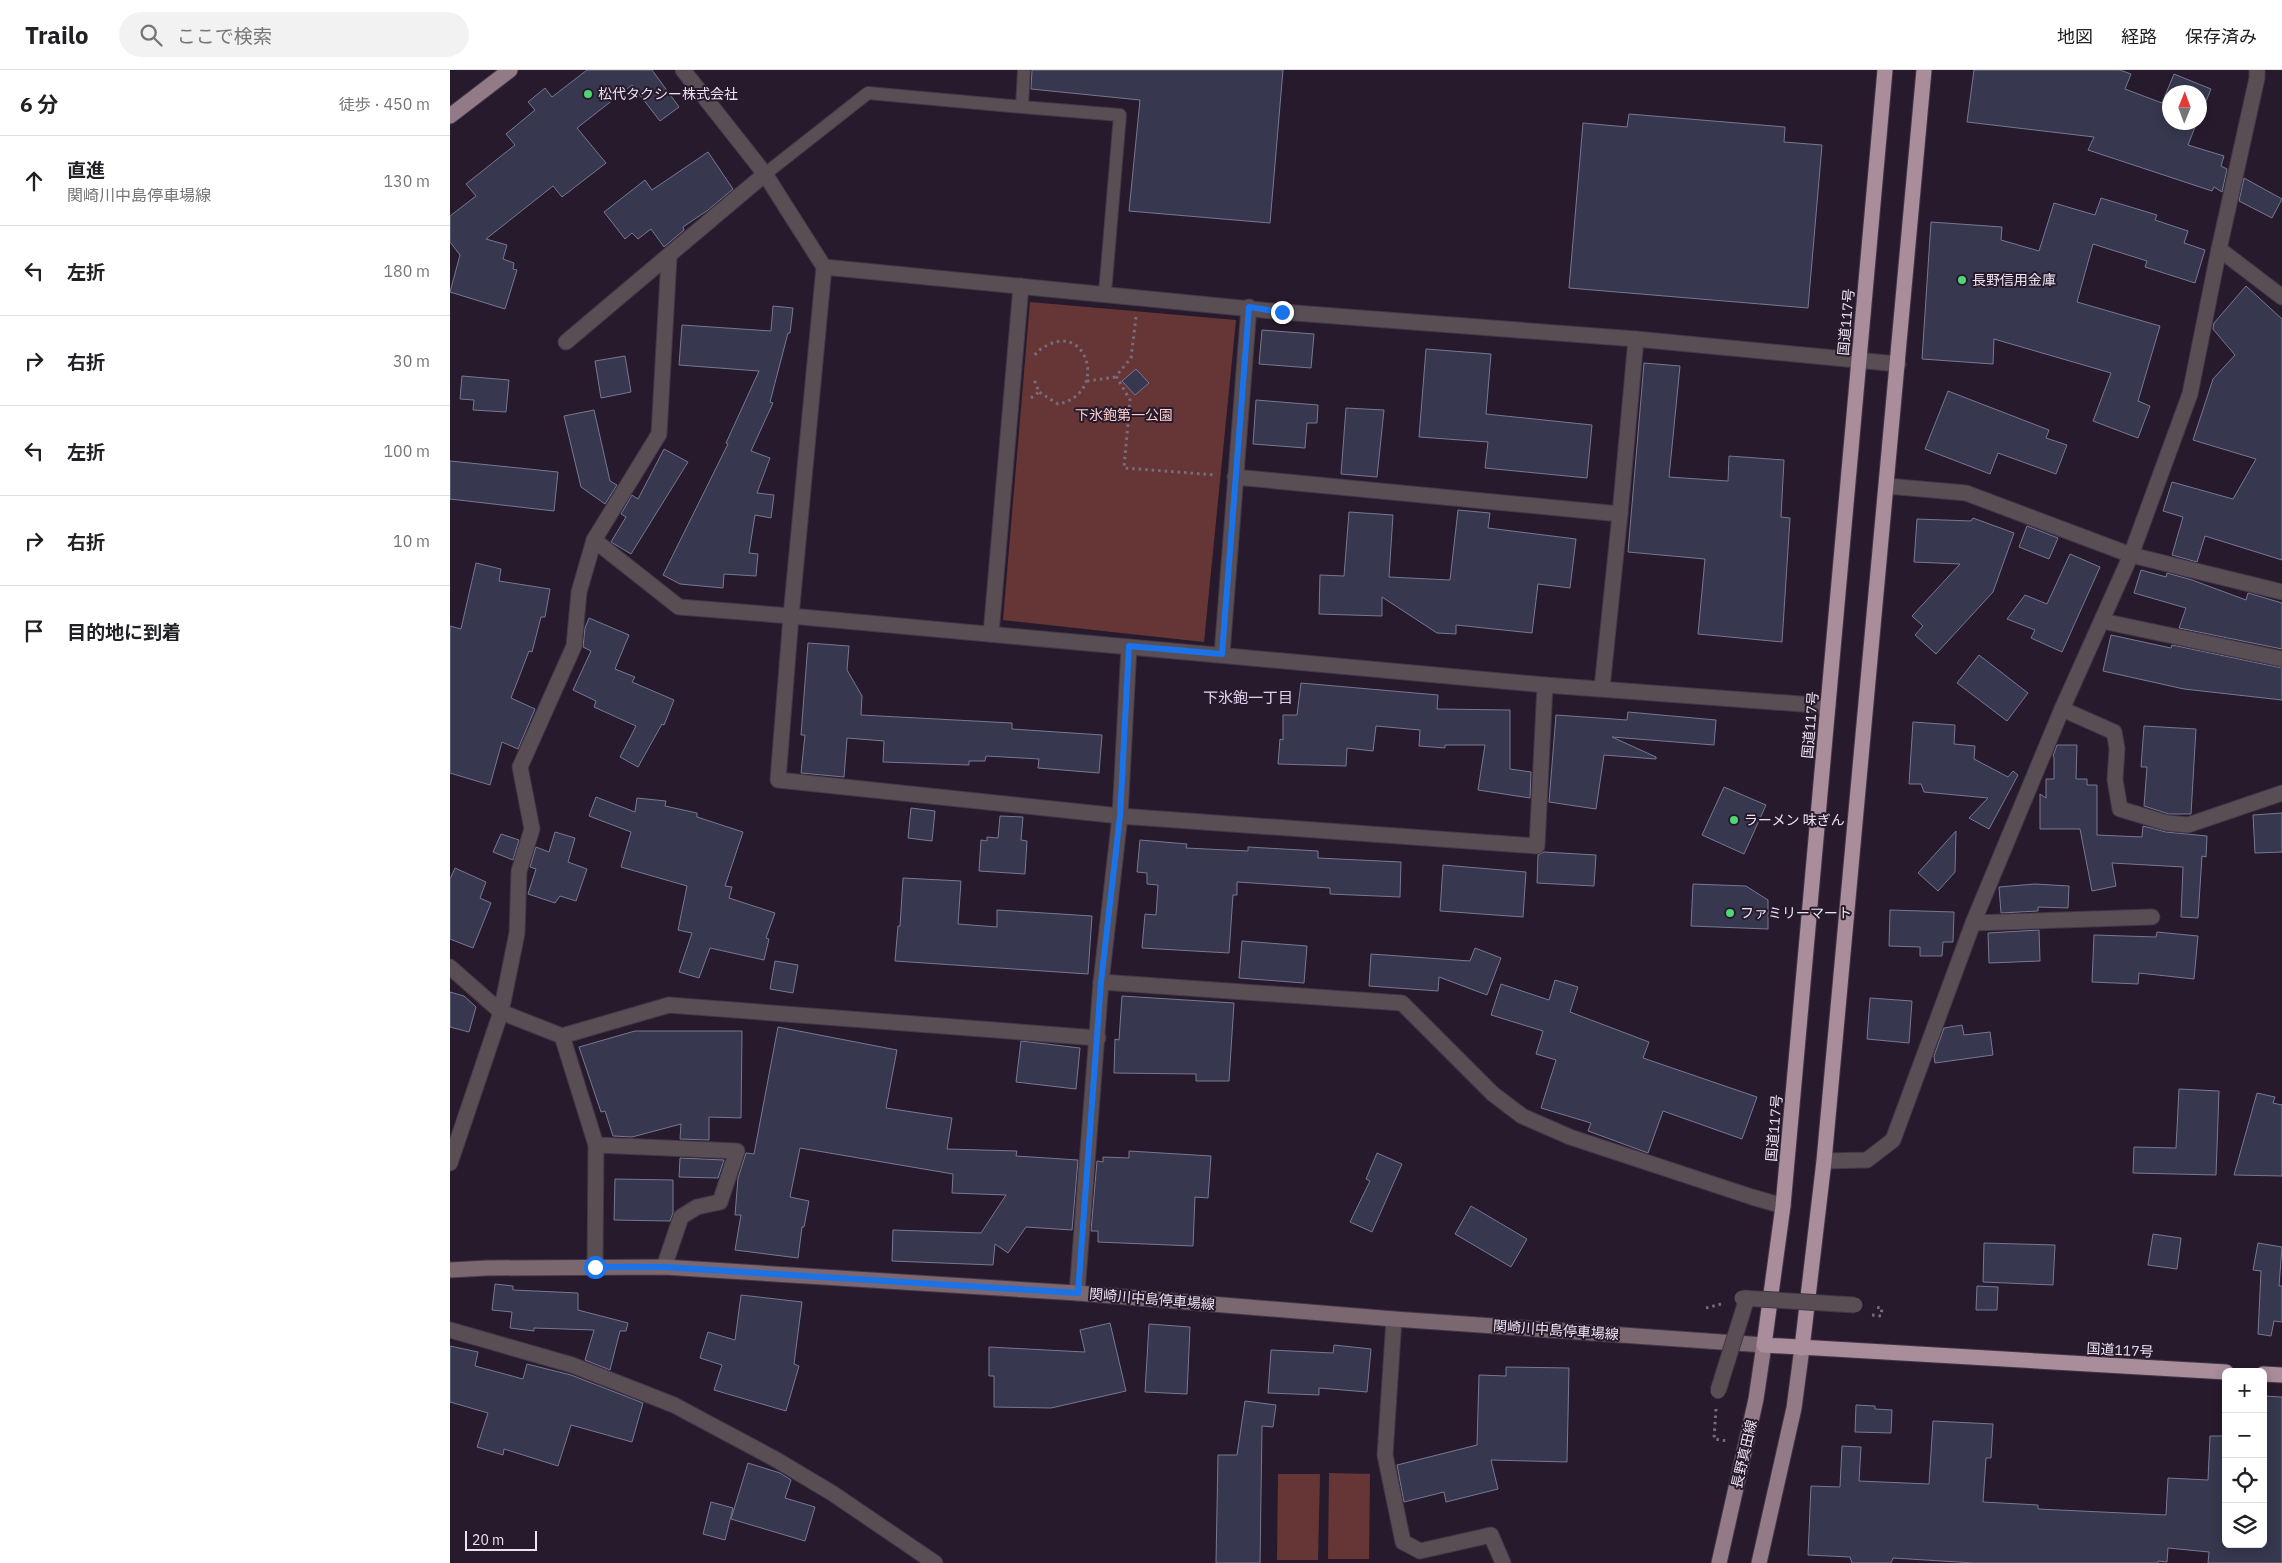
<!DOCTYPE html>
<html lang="ja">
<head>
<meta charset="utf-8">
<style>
	body { margin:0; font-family:"IBM Plex Sans","Noto Sans JP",sans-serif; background:#f2f2f2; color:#202124 }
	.controls { position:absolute; right:15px; bottom:15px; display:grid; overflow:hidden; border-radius:8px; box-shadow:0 2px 12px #0003 }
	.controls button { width:45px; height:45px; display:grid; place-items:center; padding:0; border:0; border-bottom:1px solid #e0e0e0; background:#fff; color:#202124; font:25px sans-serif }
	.compass { position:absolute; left:1712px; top:15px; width:45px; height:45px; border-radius:50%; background:#fff; box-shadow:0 2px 12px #0003; rotate:1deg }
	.scale { position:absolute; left:15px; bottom:12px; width:72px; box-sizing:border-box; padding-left:5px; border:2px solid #ece4f0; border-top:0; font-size:14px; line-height:18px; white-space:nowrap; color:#ece4f0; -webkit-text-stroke:4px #271a2d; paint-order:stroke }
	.stop { position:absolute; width:15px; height:15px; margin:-11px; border:4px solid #1a73e8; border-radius:50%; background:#fff }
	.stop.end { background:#1a73e8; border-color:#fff; box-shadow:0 1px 5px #0008 }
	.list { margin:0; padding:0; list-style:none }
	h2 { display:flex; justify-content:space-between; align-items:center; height:65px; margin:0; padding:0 20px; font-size:21px }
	h2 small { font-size:16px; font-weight:400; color:#757577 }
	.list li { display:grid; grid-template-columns:32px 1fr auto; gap:15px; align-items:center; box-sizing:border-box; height:90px; padding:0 20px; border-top:1px solid #e0e0e0 }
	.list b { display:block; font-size:19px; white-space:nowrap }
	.list p { margin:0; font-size:16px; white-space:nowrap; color:#757577 }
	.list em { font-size:16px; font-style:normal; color:#757577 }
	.icon { flex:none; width:28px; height:28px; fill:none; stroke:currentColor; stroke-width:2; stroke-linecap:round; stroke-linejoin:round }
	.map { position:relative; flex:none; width:1832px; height:1493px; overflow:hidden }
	header { display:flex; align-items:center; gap:30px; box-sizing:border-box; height:70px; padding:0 25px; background:#fff; border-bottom:1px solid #e0e0e0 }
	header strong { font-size:24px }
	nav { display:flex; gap:28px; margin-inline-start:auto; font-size:18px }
	.search { width:350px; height:45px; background:#f2f2f2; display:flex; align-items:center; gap:12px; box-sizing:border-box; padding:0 18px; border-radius:28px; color:#757577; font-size:19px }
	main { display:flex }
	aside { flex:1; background:#fff }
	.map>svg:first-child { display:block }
	.green { fill:#663636 }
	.building { fill:#37384f; stroke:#767892 }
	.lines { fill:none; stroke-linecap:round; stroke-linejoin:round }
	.lane-casing { stroke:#433648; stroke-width:14 }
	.street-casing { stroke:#433648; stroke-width:17 }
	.secondary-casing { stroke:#433648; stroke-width:17 }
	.primary-casing { stroke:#433648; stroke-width:17 }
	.highway-casing { stroke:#433648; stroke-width:17 }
	.path { stroke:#786d7d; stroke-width:3; stroke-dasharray:2.5 4; stroke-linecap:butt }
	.lane { stroke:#594e53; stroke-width:12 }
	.street { stroke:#594e53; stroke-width:15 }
	.secondary { stroke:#7a6770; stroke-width:15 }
	.primary { stroke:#927b86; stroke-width:15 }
	.highway { stroke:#a98d9a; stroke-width:15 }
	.street-bridge-casing { stroke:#433648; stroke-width:17; stroke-linecap:butt }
	.street-bridge { stroke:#594e53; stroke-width:15 }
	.route { stroke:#1a73e8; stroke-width:6 }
	.poi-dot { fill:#51d674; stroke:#271a2d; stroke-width:2 }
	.labels { text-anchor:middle; stroke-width:4; stroke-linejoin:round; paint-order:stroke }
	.poi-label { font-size:14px; fill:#ece4f0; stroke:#271a2d; text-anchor:start }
	.street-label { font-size:14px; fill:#ece4f0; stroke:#271a2d }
	.park-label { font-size:14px; fill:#facecc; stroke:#271a2d }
	.neighbourhood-label { font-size:15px; fill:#e2d1ea; stroke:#271a2d }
</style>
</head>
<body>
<header>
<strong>Trailo</strong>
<div class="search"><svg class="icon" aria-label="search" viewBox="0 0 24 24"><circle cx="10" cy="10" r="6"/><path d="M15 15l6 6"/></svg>ここで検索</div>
<nav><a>地図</a><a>経路</a><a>保存済み</a></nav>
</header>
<main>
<aside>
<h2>6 分<small>徒歩 · 450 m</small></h2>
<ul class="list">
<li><svg class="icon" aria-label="ahead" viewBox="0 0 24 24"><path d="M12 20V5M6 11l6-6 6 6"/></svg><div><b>直進</b><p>関崎川中島停車場線</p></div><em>130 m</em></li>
<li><svg class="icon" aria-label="left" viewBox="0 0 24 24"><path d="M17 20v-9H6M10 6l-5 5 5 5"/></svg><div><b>左折</b></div><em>180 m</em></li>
<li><svg class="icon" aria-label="right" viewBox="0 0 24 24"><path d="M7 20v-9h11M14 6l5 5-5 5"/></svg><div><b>右折</b></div><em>30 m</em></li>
<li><svg class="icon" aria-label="left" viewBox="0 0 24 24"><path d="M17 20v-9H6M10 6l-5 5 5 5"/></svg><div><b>左折</b></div><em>100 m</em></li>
<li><svg class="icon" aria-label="right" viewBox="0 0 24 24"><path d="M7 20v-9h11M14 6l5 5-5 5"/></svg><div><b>右折</b></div><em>10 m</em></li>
<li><svg class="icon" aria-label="arrive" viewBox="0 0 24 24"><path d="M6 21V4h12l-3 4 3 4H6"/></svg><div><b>目的地に到着</b></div></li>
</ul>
</aside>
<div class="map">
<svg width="1832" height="1493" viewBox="0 0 1832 1493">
	<rect width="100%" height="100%" fill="#271a2d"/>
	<!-- green -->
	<g class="green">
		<polygon points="580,232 786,250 754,572 553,550"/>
		<polygon points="879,1403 920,1404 919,1489 878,1489"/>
		<polygon points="828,1404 870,1404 868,1490 827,1490"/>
	</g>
	<!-- building -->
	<g class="building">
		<polygon points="137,0 202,0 229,37 210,51 182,15 127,58 156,93 112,127 103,116 36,169 57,175 53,189 64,193 63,199 67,200 55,239 0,222 10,185 0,172 0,146 26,126 16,114 65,75 56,64 85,40 78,32 95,18 102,27"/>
		<polygon points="582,0 833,0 820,153 679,141 690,30 581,19"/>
		<polygon points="1524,0 1670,0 1681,4 1675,19 1712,33 1724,4 1761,19 1750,46 1750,22 1720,22 1720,52 1747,52 1738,75 1774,86 1771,96 1777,99 1772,122 1764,117 1762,121 1638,80 1644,67 1517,52"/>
		<polygon points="1179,44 1335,57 1334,72 1372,75 1358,238 1119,218 1133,53 1177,57"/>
		<polygon points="258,82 283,119 258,140 233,157 234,160 214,177 201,159 188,169 182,163 175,169 154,142 195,110 202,120"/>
		<polygon points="1794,108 1832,129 1822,148 1789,131"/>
		<polygon points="1651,128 1707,145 1705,150 1738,161 1734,173 1755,180 1745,213 1695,197 1697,191 1643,174 1627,232 1710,256 1688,331 1700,336 1688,368 1643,351 1661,303 1544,269 1543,294 1472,289 1481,152 1552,157 1551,170 1589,181 1604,133 1645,145"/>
		<polygon points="1796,216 1832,249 1832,490 1755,466 1747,492 1722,485 1733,447 1713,441 1722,412 1783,429 1806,389 1743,370 1763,309 1785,285 1763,259 1764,253"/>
		<polygon points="323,236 343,238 340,263 338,263 320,332 323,333 301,381 320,388 307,423 324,425 321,448 305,445 299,483 308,484 306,506 274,504 273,518 230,514 213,505 278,374 276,373 309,301 229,295 232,255 321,261"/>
		<polygon points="812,260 864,264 861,298 809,294"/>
		<polygon points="976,279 1041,284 1036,344 1142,355 1137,408 1035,398 1038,372 969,367"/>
		<polygon points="175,286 181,322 151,328 145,291"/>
		<polygon points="1194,293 1230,296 1219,407 1278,411 1279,386 1334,390 1331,447 1340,448 1332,572 1248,564 1255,489 1178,482"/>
		<polygon points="686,299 699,313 685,325 672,311"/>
		<polygon points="12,306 59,310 56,342 23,340 24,330 10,329"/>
		<polygon points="1498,321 1599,360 1596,368 1617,375 1606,404 1548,383 1540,404 1475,379"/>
		<polygon points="806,330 868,335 867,353 857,353 855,378 803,374"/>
		<polygon points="896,338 934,340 927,407 891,404"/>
		<polygon points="144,340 160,411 167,415 155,434 131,417 114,346"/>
		<polygon points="214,379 238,392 181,484 161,472 176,447 171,444 182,425 188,429"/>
		<polygon points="0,391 108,402 104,441 0,429"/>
		<polygon points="1008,440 1040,443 1038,458 1126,469 1120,518 1088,514 1082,563 1006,555 1006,564 987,563 932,527 932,546 869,544 870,505 894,506 899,442 943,445 939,507 1000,510"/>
		<polygon points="1523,448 1564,463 1543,522 1486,584 1465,565 1473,556 1462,546 1510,494 1464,492 1467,449 1521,451"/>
		<polygon points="1577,456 1608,468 1599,489 1569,477"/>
		<polygon points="1620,484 1650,497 1612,582 1581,568 1585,560 1557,549 1575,525 1597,534"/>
		<polygon points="26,493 51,499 49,511 100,519 95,547 91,547 82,582 79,581 61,628 85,639 68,679 52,672 40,715 0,703 0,556 11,559"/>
		<polygon points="1691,500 1716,507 1717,503 1742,510 1796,530 1798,523 1832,533 1832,579 1729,558 1736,538 1684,523"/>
		<polygon points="139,548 179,565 165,599 185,607 182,612 224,630 214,655 212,654 188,697 170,687 186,656 144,637 146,631 123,620 141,581 133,577 135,558"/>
		<polygon points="1661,565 1721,578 1722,575 1832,598 1832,630 1734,619 1653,601"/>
		<polygon points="358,573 399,576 397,600 412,626 411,645 562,653 562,659 652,665 649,703 588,698 589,689 536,686 535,691 519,691 519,695 433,692 434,671 397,668 394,707 351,703 355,665 351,665"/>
		<polygon points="1529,585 1578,623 1557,651 1507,613"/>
		<polygon points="851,613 988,625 987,639 1060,640 1060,699 1081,702 1080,728 1028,720 1035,675 995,675 995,678 969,676 970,660 926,656 923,681 897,678 896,696 828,694 830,669 833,670 833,645 847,645"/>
		<polygon points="1178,642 1266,650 1264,675 1162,667 1206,687 1206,689 1154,685 1146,739 1099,732 1106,645 1177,650"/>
		<polygon points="1463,652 1505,655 1504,674 1525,676 1524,689 1558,707 1563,701 1568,705 1539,759 1519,748 1538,728 1474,722 1471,714 1459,714"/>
		<polygon points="1694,656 1746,659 1741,744 1719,744 1694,736 1697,697 1691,697"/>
		<polygon points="1607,675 1627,675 1626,709 1637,709 1637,715 1647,715 1647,765 1692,767 1693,756 1716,762 1757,766 1756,787 1752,786 1748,848 1731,847 1733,797 1662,793 1666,816 1642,821 1630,759 1590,759 1590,724 1596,728 1596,709 1604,709 1604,687 1603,686"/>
		<polygon points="1274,717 1316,735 1294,784 1252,765"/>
		<polygon points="146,727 185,742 187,728 216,731 215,736 247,743 247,747 293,762 275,816 282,817 279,828 325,843 316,868 319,869 314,890 260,878 249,908 229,902 242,863 228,860 237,816 171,797 181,762 139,746"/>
		<polygon points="461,738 485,741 482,771 458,768"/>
		<polygon points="1832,743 1832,782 1805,783 1803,745"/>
		<polygon points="550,746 573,747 571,770 577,771 575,804 529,801 531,770 537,771 537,767 548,768"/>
		<polygon points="1506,761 1505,802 1488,821 1468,803"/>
		<polygon points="105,762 125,768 118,792 137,799 126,831 110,826 105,833 78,824 86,799 80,797 86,777 99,782"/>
		<polygon points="51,764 69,770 63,790 43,782"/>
		<polygon points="690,770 737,774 736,778 798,781 798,777 868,781 868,788 951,792 950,827 880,824 880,818 787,812 787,825 783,825 779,883 692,878 695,844 706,845 708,815 697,814 697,803 687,802"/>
		<polygon points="1094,782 1146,785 1144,816 1087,813 1088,785"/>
		<polygon points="993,795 1076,802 1073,847 990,841"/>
		<polygon points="5,798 36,812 30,828 41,833 23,878 0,869 0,809"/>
		<polygon points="453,808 511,811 508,854 547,857 547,840 642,846 638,904 445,891 448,856 450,856"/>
		<polygon points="1243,814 1296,816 1318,830 1318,859 1241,856"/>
		<polygon points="1585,814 1619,816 1618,838 1588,837 1588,841 1551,843 1549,817"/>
		<polygon points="1440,840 1504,842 1503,872 1493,872 1492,886 1470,886 1470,877 1439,876"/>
		<polygon points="1589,860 1590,891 1539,893 1538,863"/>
		<polygon points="1707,862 1748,866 1744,909 1689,903 1688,914 1642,912 1644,865 1706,867"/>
		<polygon points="792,871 857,876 854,913 789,908"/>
		<polygon points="1025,878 1051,888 1037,925 989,907 988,921 919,916 921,884 1020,891"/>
		<polygon points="325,891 348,895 343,923 320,919"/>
		<polygon points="1105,910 1128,917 1120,942 1199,972 1193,988 1307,1027 1292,1069 1213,1041 1198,1083 1138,1061 1141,1053 1091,1038 1106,990 1086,984 1093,961 1041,945 1051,914 1099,930"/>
		<polygon points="0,922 14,926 26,937 19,962 0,957"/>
		<polygon points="672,926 784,933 779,1011 746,1011 746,1004 664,1003 665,969 669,970"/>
		<polygon points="1420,928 1462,931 1459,973 1417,969"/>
		<polygon points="1512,955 1514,965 1540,962 1543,985 1485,993 1484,986 1494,958"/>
		<polygon points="328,957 447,980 436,1038 502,1048 497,1079 567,1081 566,1086 628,1090 622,1160 576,1157 558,1183 545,1174 543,1195 442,1191 443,1160 531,1163 556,1125 502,1123 503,1104 350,1078 340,1127 359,1131 354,1157 352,1157 348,1188 285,1180 291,1145 285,1145 288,1108 296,1083 304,1084"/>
		<polygon points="185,961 292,961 291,1048 259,1047 259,1070 230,1069 231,1054 182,1067 163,1066 155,1041 151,1042 129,977"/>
		<polygon points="571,971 630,978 626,1019 566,1012"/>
		<polygon points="1729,1019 1769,1021 1766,1105 1683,1103 1684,1077 1726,1078"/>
		<polygon points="1807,1023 1825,1027 1823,1033 1832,1035 1832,1106 1784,1105"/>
		<polygon points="679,1081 761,1086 758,1128 745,1127 743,1176 648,1172 648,1161 641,1161 647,1091 653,1092 653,1087 679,1088"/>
		<polygon points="927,1083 952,1094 922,1162 900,1152 920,1111 916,1109"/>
		<polygon points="230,1088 274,1090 268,1108 229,1107"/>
		<polygon points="165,1109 223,1110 223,1143 220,1151 164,1150"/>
		<polygon points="1021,1136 1077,1169 1061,1197 1005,1164"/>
		<polygon points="1703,1164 1731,1168 1727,1199 1698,1195"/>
		<polygon points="1534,1173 1605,1175 1603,1215 1533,1212"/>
		<polygon points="1808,1173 1832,1177 1829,1216 1832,1216 1832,1252 1824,1251 1821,1266 1808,1264 1811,1201 1803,1200"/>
		<polygon points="45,1214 63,1216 63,1220 128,1223 128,1240 178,1253 176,1261 170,1261 160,1300 135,1290 144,1260 84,1258 84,1261 60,1258 62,1242 42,1240"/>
		<polygon points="1527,1216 1548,1217 1547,1240 1526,1240"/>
		<polygon points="291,1225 352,1232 344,1294 349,1296 336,1341 264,1320 272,1295 250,1288 258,1262 285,1270"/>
		<polygon points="660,1253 676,1321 601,1338 544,1337 544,1306 539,1306 539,1277 635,1282 630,1260"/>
		<polygon points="699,1254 740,1257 737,1324 695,1322"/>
		<polygon points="884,1275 921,1279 917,1322 869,1318 869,1325 818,1323 821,1280 883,1283"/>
		<polygon points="0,1276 28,1282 25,1296 73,1309 77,1294 121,1305 193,1333 182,1372 121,1355 108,1396 54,1379 53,1385 27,1377 38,1343 0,1332"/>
		<polygon points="1056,1297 1119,1298 1117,1392 1041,1390 1048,1419 996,1432 994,1422 954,1432 947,1395 1027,1375 1029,1305 1056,1306"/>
		<polygon points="1813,1326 1832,1327 1832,1493 1758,1493 1759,1482 1718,1478 1717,1492 1708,1491 1708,1493 1524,1493 1443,1488 1441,1493 1402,1493 1400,1487 1358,1485 1361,1416 1390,1417 1392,1376 1411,1377 1409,1411 1479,1414 1483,1351 1543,1354 1541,1388 1536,1388 1533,1432 1588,1435 1588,1439 1716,1445 1718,1408 1758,1410 1760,1366 1776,1366 1776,1474 1813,1474"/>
		<polygon points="795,1331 826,1335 823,1357 812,1356 810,1493 766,1493 768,1385 787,1385"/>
		<polygon points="1406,1335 1425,1336 1425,1339 1442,1340 1441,1363 1405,1362"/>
		<polygon points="298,1393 330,1403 341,1410 335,1428 365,1437 355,1471 281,1449"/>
		<polygon points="261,1432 283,1438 275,1470 253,1464"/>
	</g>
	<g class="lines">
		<!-- lane casing -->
		<g class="lane-casing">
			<g id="lane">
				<polyline points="574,0 572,37 670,45 655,223"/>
				<polyline points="315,104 418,23 572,37"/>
			</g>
		</g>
		<!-- street casing -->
		<g class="street-casing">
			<g id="street">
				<polyline points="233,0 315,104 374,197"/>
				<polyline points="1769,179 1832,227"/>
				<polyline points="219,187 209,364 144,470 229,537 341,546 328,710 670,746 1087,776 1095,615"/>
				<polyline points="116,272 315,104"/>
				<polyline points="785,407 1170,444"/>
				<polyline points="1437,416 1516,423 1681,485 1832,522"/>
				<polyline points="1652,551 1832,589"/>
				<polyline points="541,564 571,216"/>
				<polyline points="772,584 799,237"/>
				<polyline points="1152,618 1170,444 1186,269"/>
				<polyline points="1378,636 1095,615 341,546 374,197 832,242 1186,269 1448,294"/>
				<polyline points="1612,639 1664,662 1667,678 1665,710 1670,739 1717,753 1738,755 1832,723"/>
				<polyline points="1523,853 1702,847"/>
				<polyline points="0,897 51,942 112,966"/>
				<polyline points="651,912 952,933 1043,1024 1072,1046 1120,1067 1302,1127 1333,1136"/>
				<polyline points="146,1075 287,1081 270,1132 247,1137 231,1147 214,1197"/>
				<polyline points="1374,1091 1417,1090 1443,1070 1523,853 1612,639 1681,485 1740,324 1769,179 1807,8 1807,0"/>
				<polyline points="0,1093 51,942 67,863 69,801 82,759 70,697 124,576 129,522 144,470"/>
				<polyline points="145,1197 146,1075 112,966 219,935 648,968"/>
				<polyline points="627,1223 651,912 670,746 679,577"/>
				<polyline points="944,1249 935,1385 953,1472 970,1481 1041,1465 1053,1493"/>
				<polyline points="0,1260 122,1295 224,1335 325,1389 382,1423 485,1493"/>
			</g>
		</g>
		<!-- secondary casing -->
		<g class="secondary-casing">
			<polyline id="secondary" points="0,1200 37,1198 214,1197 627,1223 944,1249 1314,1275"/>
		</g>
		<!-- primary casing -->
		<g class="primary-casing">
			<g id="primary">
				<polyline points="0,46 60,0"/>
				<polyline points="1269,1493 1306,1329 1314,1275"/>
				<polyline points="1309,1493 1344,1338 1352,1278"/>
			</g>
		</g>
		<!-- highway casing -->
		<g class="highway-casing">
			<g id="highway">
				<polyline points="1435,0 1333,1136 1314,1275 1776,1302"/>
				<polyline points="1352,1278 1374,1091 1474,0"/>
				<polyline points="1813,1304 1832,1305"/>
			</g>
		</g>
		<!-- path -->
		<g class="path">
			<polyline points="686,247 681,288 666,306 680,330 674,398 766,405"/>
			<path d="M585,285C588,280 594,277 600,274C639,256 657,325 608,334L589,322"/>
			<polyline points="637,311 666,307"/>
			<polyline points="581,328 589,322 584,309"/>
			<polyline points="1256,1238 1275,1233"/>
			<polyline points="1422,1245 1431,1246 1432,1238 1423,1237"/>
			<polyline points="1266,1339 1264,1369 1278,1371"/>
		</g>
		<!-- lane -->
		<use href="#lane" class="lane"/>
		<!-- street -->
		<use href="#street" class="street"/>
		<!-- secondary -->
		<use href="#secondary" class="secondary"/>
		<!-- primary -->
		<use href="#primary" class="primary"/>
		<!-- highway -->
		<use href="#highway" class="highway"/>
		<!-- street-bridge casing -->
		<g class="street-bridge-casing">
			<g id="street-bridge">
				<polyline points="1292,1228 1405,1235"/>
				<polyline points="1268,1321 1297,1228"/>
			</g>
		</g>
		<!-- street-bridge -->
		<use href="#street-bridge" class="street-bridge"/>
	</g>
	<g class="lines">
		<!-- route -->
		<polyline class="route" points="145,1197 214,1197 628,1223 651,912 670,746 679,576 772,584 799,237 832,242"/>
	</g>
	<!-- markers -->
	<g class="poi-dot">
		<circle cx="138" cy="24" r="5"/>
		<circle cx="1512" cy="210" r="5"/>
		<circle cx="1284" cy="750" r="5"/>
		<circle cx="1280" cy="843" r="5"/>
	</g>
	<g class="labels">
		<!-- poi labels -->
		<g class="poi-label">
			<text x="148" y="29">松代タクシー株式会社</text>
			<text x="1522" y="215">長野信用金庫</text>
			<text x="1294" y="755">ラーメン 味ぎん</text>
			<text x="1290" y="848">ファミリーマート</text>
		</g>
		<!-- street labels -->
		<g class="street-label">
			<text transform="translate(1396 252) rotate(-85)" y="5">国道117号</text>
			<text transform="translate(1360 655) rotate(-85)" y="5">国道117号</text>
			<text transform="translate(1324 1058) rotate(-85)" y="5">国道117号</text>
			<text transform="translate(702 1229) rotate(5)" y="5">関崎川中島停車場線</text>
			<text transform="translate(1106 1260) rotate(4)" y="5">関崎川中島停車場線</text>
			<text transform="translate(1670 1280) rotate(3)" y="5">国道117号</text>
			<text transform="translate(1294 1384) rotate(-77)" y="5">長野真田線</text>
		</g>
		<!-- park labels -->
		<g class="park-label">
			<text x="674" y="350">下氷鉋第一公園</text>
		</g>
		<!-- neighbourhood labels -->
		<g class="neighbourhood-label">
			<text x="798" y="633">下氷鉋一丁目</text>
		</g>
	</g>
</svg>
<div class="controls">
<button>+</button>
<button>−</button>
<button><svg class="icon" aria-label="locate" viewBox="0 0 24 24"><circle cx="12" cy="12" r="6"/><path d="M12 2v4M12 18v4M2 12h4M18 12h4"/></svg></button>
<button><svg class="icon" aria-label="layers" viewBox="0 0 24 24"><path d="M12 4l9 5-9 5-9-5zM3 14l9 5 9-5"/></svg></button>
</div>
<svg class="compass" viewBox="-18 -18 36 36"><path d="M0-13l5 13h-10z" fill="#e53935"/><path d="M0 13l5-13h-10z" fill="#757577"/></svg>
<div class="scale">20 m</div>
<div class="stop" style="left:145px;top:1197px"></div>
<div class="stop end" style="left:832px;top:242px"></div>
</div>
</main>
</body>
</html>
